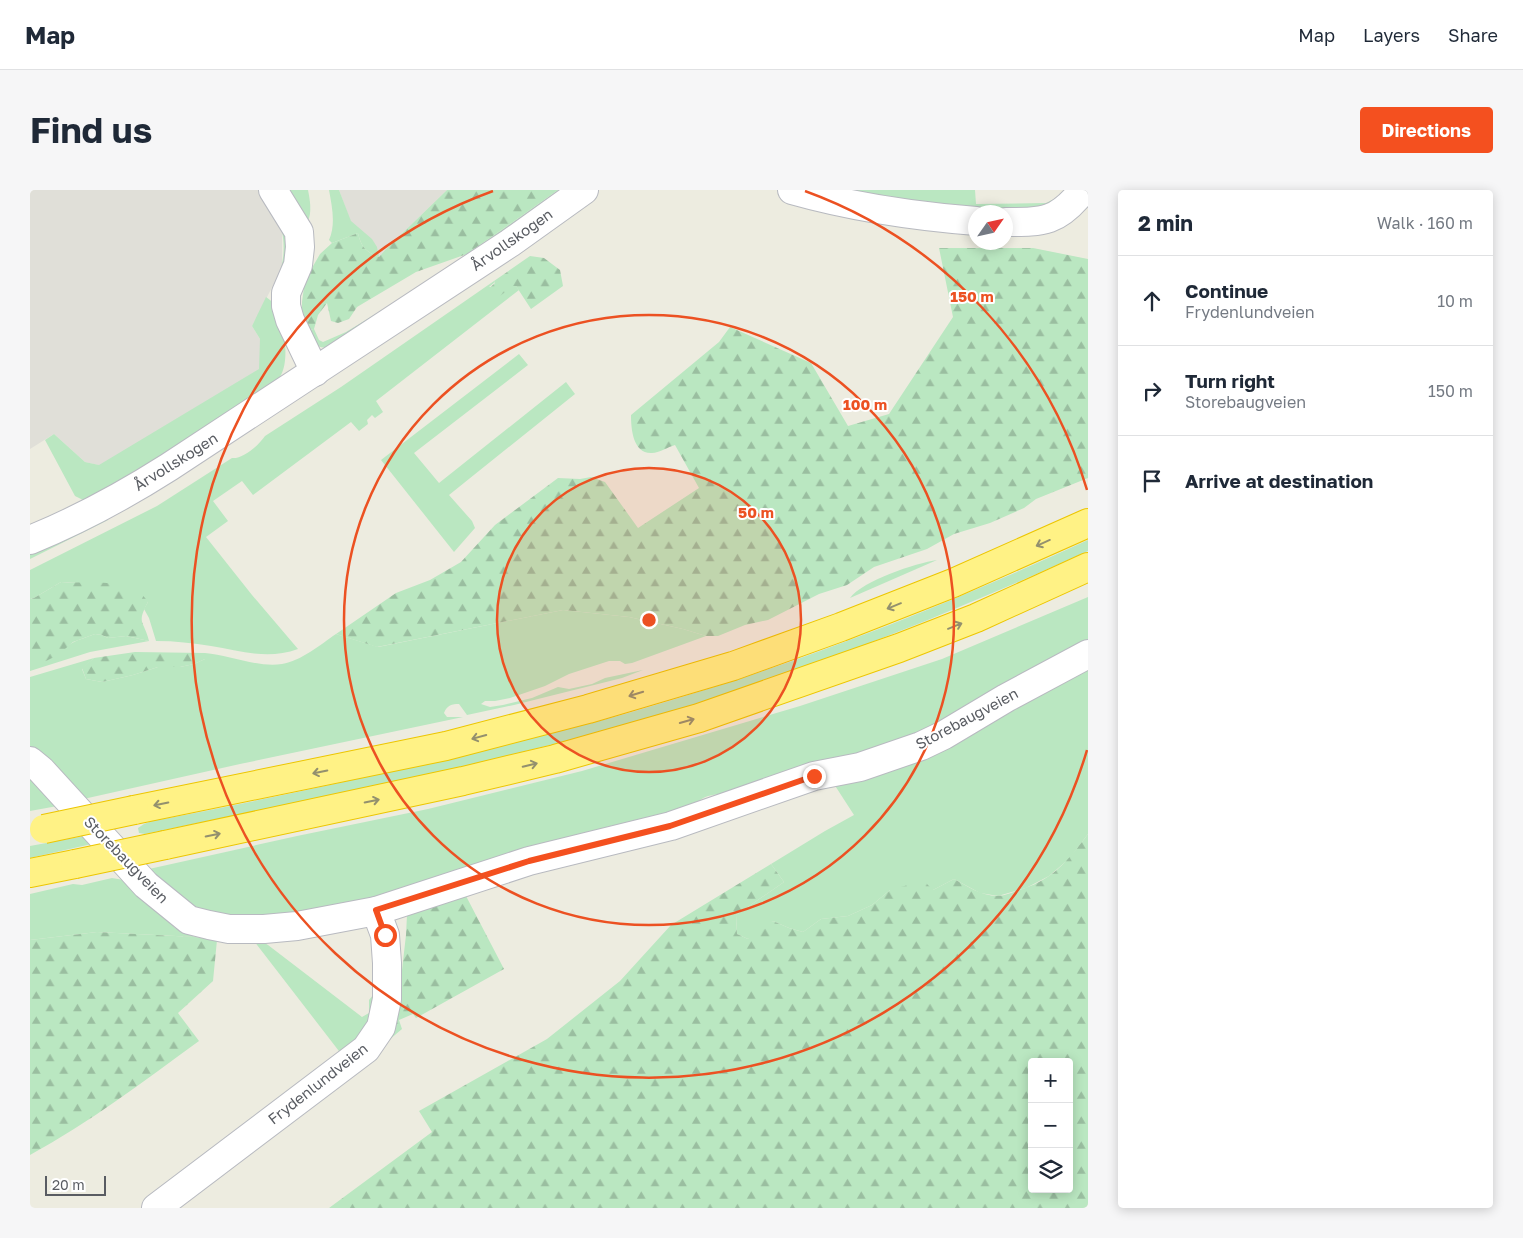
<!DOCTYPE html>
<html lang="en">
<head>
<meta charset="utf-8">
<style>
	body { margin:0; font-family:"Golos Text",sans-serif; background:#f6f6f7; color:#1f2937 }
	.controls { position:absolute; right:15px; bottom:15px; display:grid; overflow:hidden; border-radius:5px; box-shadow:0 2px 12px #0003 }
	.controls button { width:45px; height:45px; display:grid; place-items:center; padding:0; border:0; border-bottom:1px solid #e0e1e3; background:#fff; color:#1f2937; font:25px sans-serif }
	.compass { position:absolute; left:938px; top:15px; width:45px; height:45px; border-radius:50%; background:#fff; box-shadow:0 2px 12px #0003; rotate:56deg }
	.scale { position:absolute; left:15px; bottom:12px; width:61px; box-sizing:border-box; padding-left:5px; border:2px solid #595c62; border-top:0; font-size:14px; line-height:18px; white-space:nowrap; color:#595c62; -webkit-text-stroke:4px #fff; paint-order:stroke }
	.stop { position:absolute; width:15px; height:15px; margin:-11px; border:4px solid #f4501f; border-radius:50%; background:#fff }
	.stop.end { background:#f4501f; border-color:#fff; box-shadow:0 1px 5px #0008 }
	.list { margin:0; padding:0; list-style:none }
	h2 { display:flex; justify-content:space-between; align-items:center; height:65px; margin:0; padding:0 20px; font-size:21px }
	h2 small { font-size:16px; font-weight:400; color:#747a83 }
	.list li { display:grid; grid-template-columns:32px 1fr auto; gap:15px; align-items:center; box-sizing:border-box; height:90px; padding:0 20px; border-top:1px solid #e0e1e3 }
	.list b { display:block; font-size:19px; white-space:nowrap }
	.list p { margin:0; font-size:16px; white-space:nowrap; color:#747a83 }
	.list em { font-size:16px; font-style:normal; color:#747a83 }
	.icon { flex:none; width:28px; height:28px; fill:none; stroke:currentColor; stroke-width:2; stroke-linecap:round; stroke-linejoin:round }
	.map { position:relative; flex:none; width:1058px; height:1018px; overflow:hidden; border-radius:5px }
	header { display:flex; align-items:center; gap:30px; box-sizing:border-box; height:70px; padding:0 25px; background:#fff; border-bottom:1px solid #e0e1e3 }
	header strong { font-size:24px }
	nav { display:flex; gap:28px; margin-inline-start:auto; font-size:18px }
	.intro { display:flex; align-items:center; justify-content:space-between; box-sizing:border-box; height:120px; padding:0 30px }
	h1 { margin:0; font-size:35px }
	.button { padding:12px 22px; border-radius:5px; background:#f4501f; color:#fff; font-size:18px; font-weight:700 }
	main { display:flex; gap:30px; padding:0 30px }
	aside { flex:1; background:#fff; border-radius:5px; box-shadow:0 2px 12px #0003 }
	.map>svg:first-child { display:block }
	.industrial { fill:#e0dfd8 }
	.green { fill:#bae7c1 }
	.forest { fill:url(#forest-firs); fill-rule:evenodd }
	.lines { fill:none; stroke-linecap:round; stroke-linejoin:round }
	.minor-casing { stroke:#b8bac0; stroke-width:30 }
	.highway-casing { stroke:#edc600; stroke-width:30 }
	.minor { stroke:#fff; stroke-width:28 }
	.highway { stroke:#fff285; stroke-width:28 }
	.highway-bridge-casing { stroke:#edc600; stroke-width:30; stroke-linecap:butt }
	.highway-bridge { stroke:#fff285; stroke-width:28 }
	.oneway { stroke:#93906e }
	.route { stroke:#f4501f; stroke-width:6 }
	.ring { fill:none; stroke:#ec5122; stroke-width:2.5 }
	.labels { text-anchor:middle; stroke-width:4; stroke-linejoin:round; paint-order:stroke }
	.street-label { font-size:15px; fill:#595c62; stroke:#fff }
	.centre { fill:#ec5122; stroke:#fff; stroke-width:2.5 }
	.ring-label { font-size:15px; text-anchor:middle; font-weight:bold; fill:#ec5122; stroke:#fff; stroke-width:4; stroke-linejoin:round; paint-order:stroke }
</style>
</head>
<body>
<header>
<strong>Map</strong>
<nav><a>Map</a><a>Layers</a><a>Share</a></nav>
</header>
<div class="intro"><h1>Find us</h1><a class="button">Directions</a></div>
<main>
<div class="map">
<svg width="1058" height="1018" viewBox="0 0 1058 1018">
	<defs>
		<pattern id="forest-firs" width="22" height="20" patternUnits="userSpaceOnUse" patternTransform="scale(1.25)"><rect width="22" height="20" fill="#bae7c1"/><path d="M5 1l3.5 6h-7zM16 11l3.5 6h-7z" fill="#9abea0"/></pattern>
	</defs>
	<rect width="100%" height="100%" fill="#edece0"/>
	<!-- industrial -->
	<g class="industrial">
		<polygon points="0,0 228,0 252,41 252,78 222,136 230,149 235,184 73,276 55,272 24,244 0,259"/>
		<polygon points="309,0 417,0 356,59 349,67 323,38"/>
	</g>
	<!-- green -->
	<g class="green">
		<path d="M228,0H232C244,20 258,38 257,62C256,71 256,77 251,85H248C254,75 255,54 252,42C251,34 233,9 228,0Z"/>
		<path d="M254,0H278C280,10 282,22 278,31Z"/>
		<path d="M299,0H309L321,31L342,49L347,57L349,67C336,62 331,57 328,43L302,53L299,50C306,34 302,17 299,0Z"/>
		<path d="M528,0H537L300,157C285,160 284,151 277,140L284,139L289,150L293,152L316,142L367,111L437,64Z"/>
		<polygon points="797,0 945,0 946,14 1016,13 1038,2 1034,14 988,22 926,19"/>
		<path d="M464,91L465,92L459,97L483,96H486L489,100L346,211L353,222L345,228L342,225L337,230L338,234L329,241L321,232L223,305L212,291L183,311L198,331L176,347L222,405L268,459C238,470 211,461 181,456C163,453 145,451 126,451L119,428L114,419L118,412L49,393L31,392L4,408L0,409V380L127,316L202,268C213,269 229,255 235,246L311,197Z"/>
		<path d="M236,107C239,109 243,112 245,115C254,130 260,169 251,185C243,200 223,209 210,218C160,252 108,281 57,312L45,306L15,250L24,244L55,272L69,275L229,179L230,149L222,136Z"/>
		<polygon points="489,164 498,175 384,263 409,293 536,192 545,204 419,305 442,331 445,338 424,362 351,270"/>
		<polygon points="78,330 0,369 0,363 68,331"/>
		<path d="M1058,350V361C930,419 800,472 665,514C486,570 300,606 115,644L109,643L108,638L114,634L122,631C216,614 309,593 401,572C491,551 581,530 668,502C801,461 932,408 1058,350Z"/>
		<path d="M907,370L820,408C832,391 886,373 907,370Z"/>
		<path d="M1058,407V457L899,545L704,604C687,604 673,603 662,618L606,635H584L522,653L436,683L276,726H164L110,681L267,646L398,619L552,581L770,516L912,469Z"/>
		<path d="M533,420L599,427L653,439L676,446L602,473L595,474L590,471H579L539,484L515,496L480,508L465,511H455L451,514L460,517L473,515L502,508L528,497L539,499L562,494L575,488L613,480L592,488L484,515L437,525L429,514C422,514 417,515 414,523L417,527H433L210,574L49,610L0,562V487L64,468L52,479L56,489L72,492L103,485L128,477H150L164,474L175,469V463C199,465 229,478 252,474C271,471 290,455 306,444L348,457Z"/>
		<path d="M65,444L72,445L78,448L96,446L119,451L60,462L0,481V473C20,474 27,462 42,453C49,449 58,447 65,444Z"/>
		<polygon points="1058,470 1058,644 1040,668 1019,686 996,698 968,706 950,703 924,689 903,700 860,700 842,715 818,726 791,729 773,742 759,738 743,731 718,749 707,744 706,725 754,692 741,674 795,641 824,625 802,591"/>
		<polygon points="0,580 33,615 0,621"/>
		<polygon points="60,645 66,653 0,668 0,656"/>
		<polygon points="82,688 94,690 145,738 165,747 67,742 0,750 0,704 43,694 52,695"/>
		<polygon points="224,751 231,751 238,755 332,827 339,823 339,810 343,805 350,808 346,829 312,865"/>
	</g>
	<!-- forest -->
	<g class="forest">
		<path d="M417,0H528L437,64L386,82L327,117L319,129L308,133L301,131L297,113L288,125L284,139L277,140L272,126V112L275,90L290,64L302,53L328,43C331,57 336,62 349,67L356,59Z"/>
		<path d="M909,58H1003L1058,69V288L1006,309L994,318L960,333L924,344L897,359L844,377L817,395L789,404L738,430L715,435L688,446H676L653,439L599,427L533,420L347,457L306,444L366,403L400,390L431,372L465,335L528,288L550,289L561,287L575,292L608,338L669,298L645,255C638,257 629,263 622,263C603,264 601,239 601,225L689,152L700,137L781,173L818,236L859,224L923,127Z"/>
		<polygon points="500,66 514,68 530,80 533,96 501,119 486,96 483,96 461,113 454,103 465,93 464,91"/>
		<path d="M31,392C56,394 88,388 110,403C113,405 116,409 118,412C106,434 114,430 119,451L96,446L78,448L72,445L65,444L43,452L28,465L10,474L0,473V409L4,408Z"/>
		<polygon points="105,462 175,463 175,469 164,474 150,477 128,477 103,485 72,492 56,489 52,478 64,468"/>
		<path d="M1058,644V1018H299L402,942L389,921L517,849L590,791L641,735L741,674L754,692L706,725L707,744L718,749L726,738L743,731L759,738L773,742L791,729L818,726L842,715L860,700L878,695L896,693L903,700L924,689C937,696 952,706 967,706C973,706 981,703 986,701C1022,691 1037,672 1058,644ZM1002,872H1039V999H1002Z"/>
		<polygon points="436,706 474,779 386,828 383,824 369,830 372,839 346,861 369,806 376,745 377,725"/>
		<path d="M67,742L165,747L187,750L183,791L148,823L169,851C114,891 59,933 0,965V750Z"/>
	</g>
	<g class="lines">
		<!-- minor casing -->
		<g class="minor-casing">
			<g id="minor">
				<polyline points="243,0 269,42 270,57 268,75 256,103 256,116 260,130 285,182"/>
				<path d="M762,0C822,17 883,26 946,31"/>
				<path d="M976,32C1014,32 1028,32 1053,0"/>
				<path d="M0,350C49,330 95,305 139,277L480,53L554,0"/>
				<polyline points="0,571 11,580 116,695 159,730 179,735 199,739 234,739 267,736 346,721 499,671 641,636 784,586 830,577 891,556 914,545 976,508 1058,464"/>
				<polyline points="126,1018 336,859 351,837 357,809 357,773 355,745 346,721"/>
			</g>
		</g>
		<!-- highway casing -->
		<g class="highway-casing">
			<g id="highway">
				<polyline points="104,620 416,556 558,519 703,476 811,437 923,393 1058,333"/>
				<polyline points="135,655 433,591 525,569 669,528 869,458 946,428 1058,377"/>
				<polyline points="0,683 45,674"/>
			</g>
		</g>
		<!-- minor -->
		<use href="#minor" class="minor"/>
		<!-- highway -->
		<use href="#highway" class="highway"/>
		<!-- highway-bridge casing -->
		<g class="highway-bridge-casing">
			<g id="highway-bridge">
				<polyline points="14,639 104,620"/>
				<polyline points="45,674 135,655"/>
			</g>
		</g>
		<!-- highway-bridge -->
		<use href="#highway-bridge" class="highway-bridge"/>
	</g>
	<!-- one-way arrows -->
	<defs><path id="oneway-shaft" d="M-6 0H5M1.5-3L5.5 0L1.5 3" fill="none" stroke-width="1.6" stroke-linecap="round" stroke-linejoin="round" transform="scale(1.25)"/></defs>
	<g class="oneway">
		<use href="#oneway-shaft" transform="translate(1013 353) rotate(156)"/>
		<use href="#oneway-shaft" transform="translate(864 416) rotate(158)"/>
		<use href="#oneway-shaft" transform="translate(925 436) rotate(-22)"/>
		<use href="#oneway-shaft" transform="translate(606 504) rotate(163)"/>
		<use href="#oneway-shaft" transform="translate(657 531) rotate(-16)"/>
		<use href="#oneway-shaft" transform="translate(449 547) rotate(165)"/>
		<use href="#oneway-shaft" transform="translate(500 575) rotate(-14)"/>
		<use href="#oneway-shaft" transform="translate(290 582) rotate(168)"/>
		<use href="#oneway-shaft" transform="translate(342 611) rotate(-12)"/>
		<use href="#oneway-shaft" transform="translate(131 614) rotate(168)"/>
		<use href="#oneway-shaft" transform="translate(183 645) rotate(-12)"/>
	</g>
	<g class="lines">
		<!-- route -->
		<polyline class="route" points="355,745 346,720 499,671 640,636 784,586"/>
	</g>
	<!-- distance rings -->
	<circle cx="619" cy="430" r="152" fill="#ec5122" fill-opacity=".12"/>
	<g class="ring">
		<circle cx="619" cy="430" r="152"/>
		<circle cx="619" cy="430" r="305"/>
		<path d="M1057 560A457 457 0 1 1 463 1M775 1A457 457 0 0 1 1057 300"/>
	</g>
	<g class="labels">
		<!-- street labels -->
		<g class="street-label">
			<text transform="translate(482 50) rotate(-35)" y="5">Årvollskogen</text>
			<text transform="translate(146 272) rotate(-32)" y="5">Årvollskogen</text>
			<text transform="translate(937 529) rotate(-28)" y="5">Storebaugveien</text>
			<text transform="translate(96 670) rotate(46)" y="5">Storebaugveien</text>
			<text transform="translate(288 894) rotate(-38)" y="5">Frydenlundveien</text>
		</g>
	</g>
	<circle cx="619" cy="430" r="8" class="centre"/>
	<g class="ring-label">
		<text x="942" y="112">150 m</text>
		<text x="835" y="220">100 m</text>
		<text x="726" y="328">50 m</text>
	</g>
</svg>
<div class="controls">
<button>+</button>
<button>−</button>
<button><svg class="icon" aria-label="layers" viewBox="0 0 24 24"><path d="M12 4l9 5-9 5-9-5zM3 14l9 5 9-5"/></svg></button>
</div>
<svg class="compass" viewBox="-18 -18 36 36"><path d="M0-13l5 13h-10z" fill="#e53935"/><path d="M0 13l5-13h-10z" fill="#747a83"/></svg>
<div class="scale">20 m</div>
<div class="stop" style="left:355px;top:745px"></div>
<div class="stop end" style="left:784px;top:586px"></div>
</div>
<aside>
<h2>2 min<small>Walk · 160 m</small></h2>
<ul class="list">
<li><svg class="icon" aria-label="ahead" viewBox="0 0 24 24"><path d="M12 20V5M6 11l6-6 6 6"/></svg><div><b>Continue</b><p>Frydenlundveien</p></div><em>10 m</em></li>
<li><svg class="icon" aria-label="right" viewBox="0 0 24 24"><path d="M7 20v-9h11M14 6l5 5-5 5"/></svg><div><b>Turn right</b><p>Storebaugveien</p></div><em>150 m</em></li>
<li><svg class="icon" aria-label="arrive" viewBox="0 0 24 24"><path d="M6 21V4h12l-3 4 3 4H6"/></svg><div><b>Arrive at destination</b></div></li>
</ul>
</aside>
</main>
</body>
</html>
